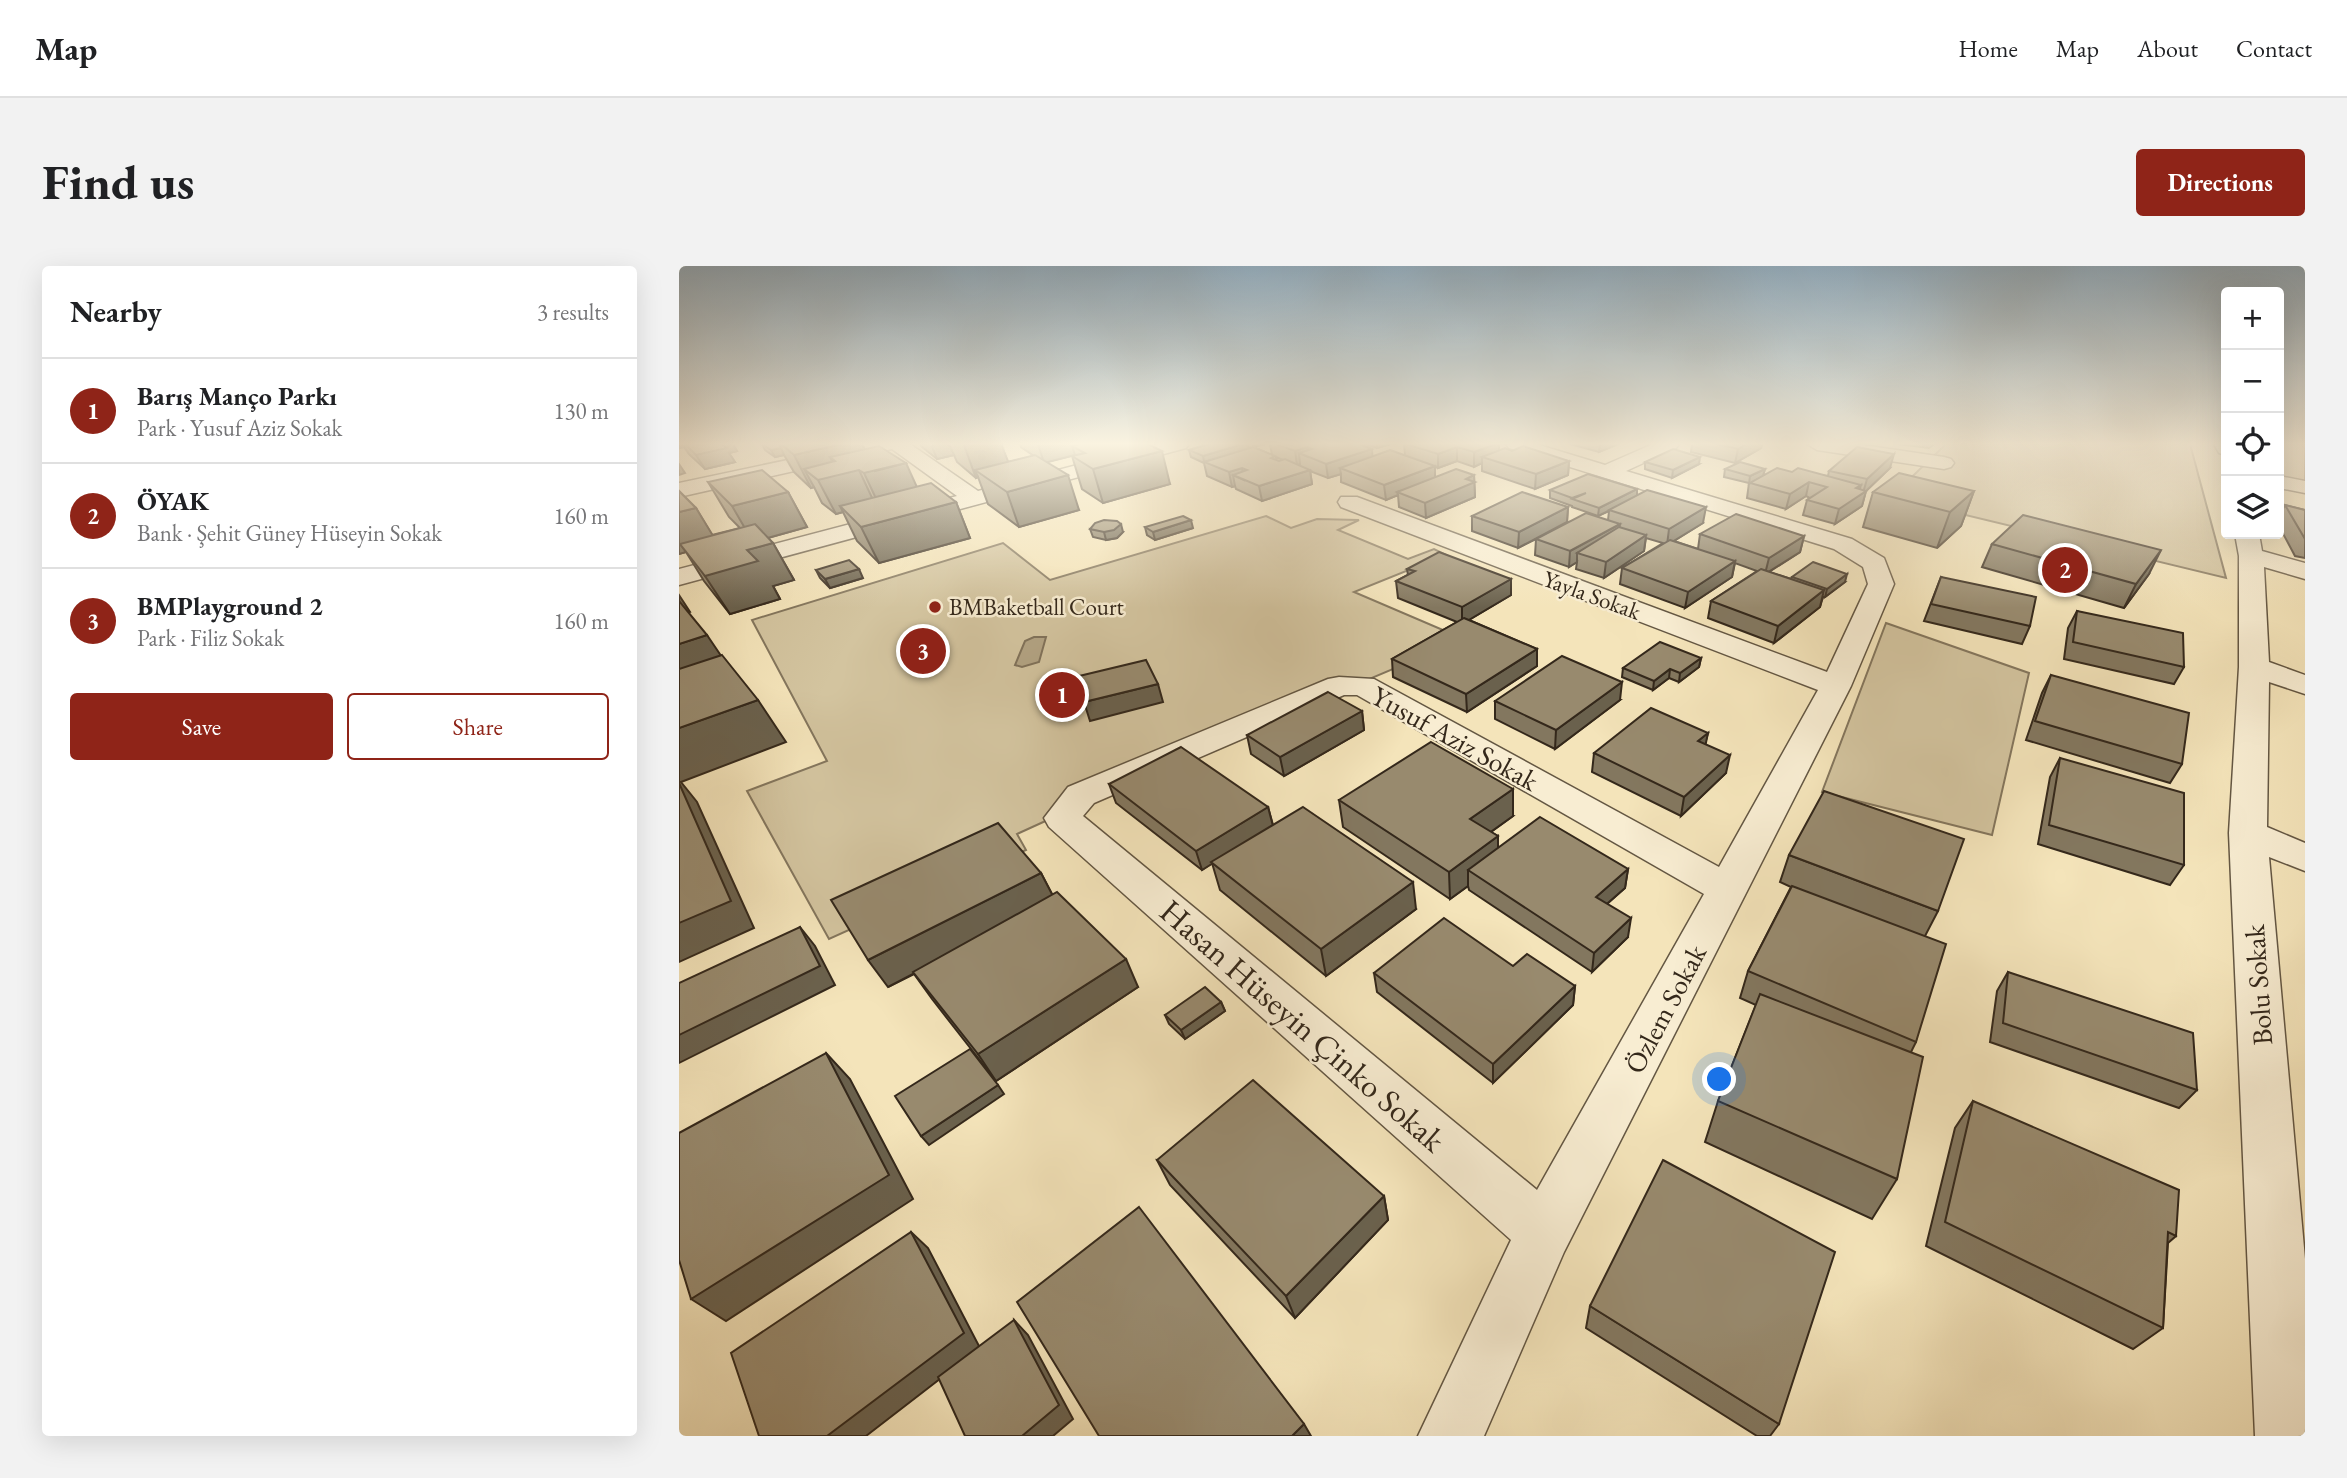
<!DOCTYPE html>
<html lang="en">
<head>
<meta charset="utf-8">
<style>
	body { margin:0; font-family:"EB Garamond",serif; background:#f2f2f2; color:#202124 }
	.controls { position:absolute; right:21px; top:21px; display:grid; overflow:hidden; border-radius:7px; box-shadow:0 7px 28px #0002 }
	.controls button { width:63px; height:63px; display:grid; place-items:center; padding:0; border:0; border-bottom:2px solid #e0e0e0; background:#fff; color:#202124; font:35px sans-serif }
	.you { position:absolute; left:1041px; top:814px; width:24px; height:24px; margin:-18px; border:5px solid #fff; border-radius:50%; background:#1a73e8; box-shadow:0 0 0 10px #1a73e833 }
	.badge { display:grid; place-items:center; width:46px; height:46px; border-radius:50%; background:#8f2418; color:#fff; font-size:23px; font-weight:700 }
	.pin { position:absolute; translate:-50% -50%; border:4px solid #fff; box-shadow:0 2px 7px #0006 }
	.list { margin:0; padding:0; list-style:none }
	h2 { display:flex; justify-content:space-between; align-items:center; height:91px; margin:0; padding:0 28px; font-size:30px }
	h2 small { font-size:23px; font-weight:400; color:#757577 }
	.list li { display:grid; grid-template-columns:46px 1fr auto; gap:21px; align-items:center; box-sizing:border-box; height:105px; padding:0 28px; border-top:2px solid #e0e0e0 }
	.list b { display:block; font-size:26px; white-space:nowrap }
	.list p { margin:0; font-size:23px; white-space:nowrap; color:#757577 }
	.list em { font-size:23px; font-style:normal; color:#757577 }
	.actions { display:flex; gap:14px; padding:21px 28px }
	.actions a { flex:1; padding:16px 0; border:2px solid #8f2418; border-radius:7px; text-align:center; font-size:24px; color:#8f2418 }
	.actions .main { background:#8f2418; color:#fff }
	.icon { flex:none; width:38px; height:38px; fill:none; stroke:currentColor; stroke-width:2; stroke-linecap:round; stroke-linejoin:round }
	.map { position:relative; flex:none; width:1626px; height:1170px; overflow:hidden; border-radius:7px }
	header { display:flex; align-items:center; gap:42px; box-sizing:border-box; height:98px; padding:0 35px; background:#fff; border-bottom:2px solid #e0e0e0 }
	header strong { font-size:33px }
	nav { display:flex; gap:38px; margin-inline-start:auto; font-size:24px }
	.intro { display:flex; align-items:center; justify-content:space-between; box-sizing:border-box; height:168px; padding:0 42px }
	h1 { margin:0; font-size:49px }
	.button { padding:18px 32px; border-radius:7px; background:#8f2418; color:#fff; font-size:24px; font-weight:700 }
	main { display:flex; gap:42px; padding:0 42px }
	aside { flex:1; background:#fff; border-radius:7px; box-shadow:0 7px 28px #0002 }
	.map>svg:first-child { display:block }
	.green { fill:#d3c49f; stroke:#84765d; stroke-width:2 }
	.water { fill:#b3a484; stroke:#80725a; stroke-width:2 }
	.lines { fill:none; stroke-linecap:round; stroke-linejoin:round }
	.street-casing { stroke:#645743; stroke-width:3 }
	.street { fill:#f8edd2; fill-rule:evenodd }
	.wall { fill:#83775f; stroke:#34281b; stroke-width:2; fill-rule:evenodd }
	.shaded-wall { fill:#6a614d; stroke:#34281b; stroke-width:2; fill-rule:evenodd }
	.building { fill:#988a6e; stroke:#34281b; stroke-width:2 }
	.poi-dot { fill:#8f2418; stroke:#f8edd2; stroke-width:2.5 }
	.labels { text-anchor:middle; stroke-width:5; stroke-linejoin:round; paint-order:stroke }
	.far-street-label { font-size:23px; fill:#34281b; stroke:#f8edd2 }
	.far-poi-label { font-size:23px; fill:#34281b; stroke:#f8edd2; text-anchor:start }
	.street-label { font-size:28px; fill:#34281b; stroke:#f8edd2 }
	.near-street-label { font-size:33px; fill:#34281b; stroke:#f8edd2 }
</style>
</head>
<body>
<header>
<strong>Map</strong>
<nav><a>Home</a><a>Map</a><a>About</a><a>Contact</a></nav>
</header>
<div class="intro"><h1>Find us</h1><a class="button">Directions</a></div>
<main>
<aside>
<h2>Nearby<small>3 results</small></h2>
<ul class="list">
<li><span class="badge">1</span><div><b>Barış Manço Parkı</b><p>Park · Yusuf Aziz Sokak</p></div><em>130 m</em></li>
<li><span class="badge">2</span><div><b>ÖYAK</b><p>Bank · Şehit Güney Hüseyin Sokak</p></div><em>160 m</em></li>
<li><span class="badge">3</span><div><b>BMPlayground 2</b><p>Park · Filiz Sokak</p></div><em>160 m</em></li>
</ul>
<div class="actions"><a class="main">Save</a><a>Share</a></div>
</aside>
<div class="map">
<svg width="1626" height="1170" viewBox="0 0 1626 1170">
	<rect width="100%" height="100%" fill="#f4e4ba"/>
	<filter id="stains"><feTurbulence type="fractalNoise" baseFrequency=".00286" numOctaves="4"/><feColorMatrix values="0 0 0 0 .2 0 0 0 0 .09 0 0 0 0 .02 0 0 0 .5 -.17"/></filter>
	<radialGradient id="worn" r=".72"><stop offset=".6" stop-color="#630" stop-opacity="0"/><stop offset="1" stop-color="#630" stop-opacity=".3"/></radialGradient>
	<!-- green -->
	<g class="green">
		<polygon points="1267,178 1511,178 1547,312 1212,231"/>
		<polygon points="1600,178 1626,178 1626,217 1600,211"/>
		<polygon points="587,250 612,262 638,253 680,254 659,264 729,293 755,283 767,289 675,326 785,373 520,485 338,568 347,584 150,673 68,525 148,495 73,354 324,277 371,314"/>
		<polygon points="1207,357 1350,407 1313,569 1143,526"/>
	</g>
	<!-- water -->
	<polygon class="water" points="355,371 367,371 360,396 343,401 336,399 346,375"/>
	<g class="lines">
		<!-- street casing -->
		<g class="street-casing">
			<g id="street">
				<polygon points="184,178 231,178 299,225 478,178 510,178 507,182 0,319 0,303 278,230 213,183 0,231 0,217"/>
				<path d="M827,178H857L926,199L974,178H1000L997,182L947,205L1173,273L1205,292L1215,318L1172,420L885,986L805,1170H739L832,974L370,561L365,552L389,521L649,413L660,411L695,413L1040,601L1139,424L662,241L659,236L662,231H678L1148,406L1189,318L1184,301L1155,283L830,182ZM665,429H678L1025,628L858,924L404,550L415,537Z"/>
				<polygon points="1128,178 1177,178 1265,191 1272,193 1275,197 1272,201 1265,203 1138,184"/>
				<polygon points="1535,178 1547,178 1547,189 1540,187"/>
				<polygon points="1600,210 1626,215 1626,227 1600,222"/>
				<polygon points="1556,268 1580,268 1583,285 1626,297 1626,313 1585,301 1590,396 1626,409 1626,428 1590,416 1588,561 1626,577 1626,605 1590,591 1626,993 1626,1170 1576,1170 1550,567 1560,401 1560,290"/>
			</g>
		</g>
		<!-- street -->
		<use href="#street" class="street"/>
	</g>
	<!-- wall -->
	<g class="wall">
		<polygon points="0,178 54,178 58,185 50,187 56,196 26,203 10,188 5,181 0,182"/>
		<polygon points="83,178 183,178 186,183 237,221 277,236 291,272 200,297 178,275 164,246 157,248 143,237 135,221 132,222 115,206 105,189 96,191 86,184"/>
		<polygon points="241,178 322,178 329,196 355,190 342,181 341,178 469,178 491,218 424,237 403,223 393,190 396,189 367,196 400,244 340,261 309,238 299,211 297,212 278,196 275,189 258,193 242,180"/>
		<path d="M530,178H586L575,181L593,189L591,178H680L693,183V190L726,189L725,178H820V184L833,185L890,195L889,209L856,223L803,205V197L795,201L778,195L759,202L756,201V211L795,209L796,231L747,252L720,241L719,229L707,234L662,216V208L649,212L631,205L633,218L583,235L557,223L556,220L553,221L528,210L525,197L512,191L510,184ZM597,191L604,194L600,195L597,194Z"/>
		<polygon points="686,178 711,178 698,182"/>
		<polygon points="891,178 939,178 920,186"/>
		<polygon points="1013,178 1083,178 1082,182 1056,197 1012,186"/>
		<polygon points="1219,178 1255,178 1250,182"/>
		<polygon points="966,196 1020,198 993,212 966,203"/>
		<polygon points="1211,202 1187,225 1183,240 1156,258 1124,249 1128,234 1131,232 1127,230 1107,243 1068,232 1070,217 1045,211 1046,203 1086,203 1084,209 1113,206 1149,210 1150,205"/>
		<polygon points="29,216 109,226 128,261 89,272 94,277 115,314 94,320 101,333 51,348 25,315 7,286 0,288 0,225 17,242 33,269 61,262 50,251"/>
		<polygon points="871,224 958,229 1024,257 995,275 1019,283 1021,268 1125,270 1121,286 1090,306 1112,313 1113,311 1166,316 1146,331 1144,331 1141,341 1095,377 1029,352 1032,335 1078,305 1056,297 1053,311 1006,342 941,318 943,302 984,277 967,272 965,285 925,312 897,303 898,296 890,301 856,289 857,273 839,282 793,265 793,250 889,241 888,256 929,254 930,245 919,250 893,241 893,240 871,232"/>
		<polygon points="1295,225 1282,260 1258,282 1184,261 1194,226"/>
		<polygon points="1606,239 1626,244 1626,292 1616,290 1600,260 1600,250"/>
		<polygon points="466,261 514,262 476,274 468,269"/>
		<polygon points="411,263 444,266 438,272 427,274 414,271"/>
		<polygon points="1313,278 1470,308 1445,342 1303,301"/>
		<polygon points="728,303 832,313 832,329 790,354 858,383 858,400 788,446 714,411 713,393 778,356 719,332 717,315 729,309"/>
		<polygon points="137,304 184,312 151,322 141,312"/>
		<polygon points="1262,311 1351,360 1343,378 1245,355"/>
		<polygon points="1398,345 1505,401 1495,418 1385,393 1389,362"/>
		<polygon points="1022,392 1020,401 1000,416 990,412 974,424 943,411 944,402"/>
		<polygon points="1372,409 1503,498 1491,517 1347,474 1363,427"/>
		<polygon points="941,434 876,483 816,453 816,435"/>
		<polygon points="683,445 685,464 605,510 572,488 568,469"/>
		<polygon points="1029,467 1026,478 1047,507 1002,550 913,506 915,487"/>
		<polygon points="1381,492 1505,599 1491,619 1359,578 1371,511"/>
		<polygon points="430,518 589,541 594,559 737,643 647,710 541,624 533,597 523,604 437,537"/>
		<polygon points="660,534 834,550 812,566 819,570 819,582 949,603 946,622 928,638 949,671 913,706 790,624 789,620 771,633 664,561"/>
		<polygon points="1110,589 1259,645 1246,670 1237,776 1232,786 1218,913 1193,953 1026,876 1039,835 1077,739 1061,732 1069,705 1112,621 1101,616"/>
		<polygon points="362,607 373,628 459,721 317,815 253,733 235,708 209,721"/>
		<polygon points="834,700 896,720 894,739 814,817 698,726 695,707"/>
		<polygon points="1329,706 1518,824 1500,842 1311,776 1318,725"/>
		<polygon points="542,736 546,745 506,773 490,758 486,749"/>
		<polygon points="1294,835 1497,970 1489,977 1484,1062 1454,1083 1247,980 1276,862"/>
		<polygon points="478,894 705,930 709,954 616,1052 491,919"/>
		<polygon points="911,1040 1100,1158 1091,1170 1078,1170 907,1062"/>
	</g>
	<!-- shaded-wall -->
	<g class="shaded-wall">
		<polygon points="0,178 4,178 5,181 0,182"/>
		<polygon points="40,178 54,178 58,185 50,187 56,196 26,203 17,189"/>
		<path d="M163,178H183L196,205L227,197L242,230L201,241L185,207L180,204L196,238L161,240L164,246L157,248L139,214L125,203L135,221L132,222L115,189ZM151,191L156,195L160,209Z"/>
		<polygon points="252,178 270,178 275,189 258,193"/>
		<polygon points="283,178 322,178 332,203 296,204 299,211 297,212 285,179"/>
		<polygon points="359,178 418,178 393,180 396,189 365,197"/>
		<polygon points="564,178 568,178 570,184 525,196 524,190"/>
		<polygon points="574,178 586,178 574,181"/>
		<polygon points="698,178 711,178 698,182"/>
		<polygon points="817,178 820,178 820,190 803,191 803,197 795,201 795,186"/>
		<polygon points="921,178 939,178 920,186"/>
		<polygon points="1067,178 1083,178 1082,182 1056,197 1059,183"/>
		<polygon points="628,181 629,191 620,187 621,198 618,199 616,185"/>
		<polygon points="778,181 778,195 759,202 759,188"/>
		<polygon points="102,182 105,189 96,191 92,184"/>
		<polygon points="693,183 694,197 661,202 662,208 649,212 647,198"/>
		<polygon points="483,185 491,218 424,237 414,203"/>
		<polygon points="1215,188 1211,202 1187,225 1183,240 1156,258 1160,243 1177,222 1182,219 1179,230 1184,227 1188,213"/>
		<polygon points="1021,191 1020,198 993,212 994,204"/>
		<polygon points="890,195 889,209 856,223 857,208"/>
		<polygon points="0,198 6,207 0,209"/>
		<polygon points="756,200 756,215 718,226 719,229 707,234 705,219"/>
		<polygon points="563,202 565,214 554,209 556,220 553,221 550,206"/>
		<polygon points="1086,203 1084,210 1070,218 1071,210"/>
		<polygon points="631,204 633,218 583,235 580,220"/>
		<polygon points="389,209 400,244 340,261 328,226"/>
		<polygon points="795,209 796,231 747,252 746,237 787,213"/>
		<polygon points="1130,216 1127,230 1107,243 1111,228"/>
		<polygon points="958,223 958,231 919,250 920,242"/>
		<polygon points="1295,225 1282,260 1258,282 1271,246"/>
		<polygon points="109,226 128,261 74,276 53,240"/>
		<polygon points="277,236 291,272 200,297 182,261"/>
		<polygon points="889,241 888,256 839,282 840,266"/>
		<polygon points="1027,241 1024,257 988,279 990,263"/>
		<polygon points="17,242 39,278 1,278 7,286 0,288 0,246"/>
		<polygon points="512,254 514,262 476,274 474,266"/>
		<polygon points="442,258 444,266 438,272 427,274 425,266"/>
		<polygon points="941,258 939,273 898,287 898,296 890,301 891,285"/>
		<polygon points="967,269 965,285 925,312 927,296"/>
		<polygon points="1125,270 1121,286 1086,308 1090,292"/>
		<polygon points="94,277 115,314 94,320 101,333 51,348 26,310 68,284"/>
		<polygon points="1482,284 1470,308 1445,342 1457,318"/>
		<polygon points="1056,295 1053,311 1006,342 1009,326"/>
		<polygon points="180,303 184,312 151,322 146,313"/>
		<polygon points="1168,308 1166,316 1146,331 1148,323"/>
		<polygon points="832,313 832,329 783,358 783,341"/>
		<polygon points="1145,324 1141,341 1095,377 1099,360"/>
		<polygon points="0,329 11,346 0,349"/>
		<polygon points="28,369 55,409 0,428 0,378"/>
		<polygon points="858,383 858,400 788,446 787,428"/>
		<polygon points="1022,392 1020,401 1000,416 1001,407"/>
		<polygon points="991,403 990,412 974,424 975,415"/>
		<polygon points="943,416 941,434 876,483 877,464"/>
		<polygon points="479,418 484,436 411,455 405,436"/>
		<polygon points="79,434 107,476 2,516 18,536 75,662 0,696 0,462"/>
		<polygon points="683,445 685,464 605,510 601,491"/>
		<polygon points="1029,467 1025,486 1019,475"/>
		<polygon points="1051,489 1047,507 1002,550 1005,531"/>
		<polygon points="834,523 834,550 792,580 791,553"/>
		<polygon points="589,541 594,560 523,604 517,585"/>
		<polygon points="819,570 819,597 789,604 789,620 771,633 770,606"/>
		<polygon points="949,603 946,622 914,650 917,631"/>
		<polygon points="362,607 376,634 209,721 189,694"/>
		<polygon points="734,616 737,643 647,710 642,683"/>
		<polygon points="952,652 949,671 913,706 915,687"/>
		<polygon points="121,661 136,680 156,719 0,797 0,769"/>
		<polygon points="447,693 459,721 317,815 299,788"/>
		<polygon points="896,720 894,739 814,817 814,798"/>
		<polygon points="542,736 546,745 506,773 502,764"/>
		<polygon points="147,787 171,813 234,933 47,1055 12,1033"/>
		<polygon points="319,819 325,828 250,879 242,870"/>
		<polygon points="705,930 709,954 616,1052 607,1030"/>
		<polygon points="232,966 249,982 301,1082 187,1170 148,1170"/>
		<polygon points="335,1054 349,1069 394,1153 374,1170 343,1170"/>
		<polygon points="625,1158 632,1170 613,1170"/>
	</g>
	<!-- building -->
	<g class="building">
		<polygon points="6,178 43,178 48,182 17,189"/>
		<polygon points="83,178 100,178 102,182 92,184"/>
		<polygon points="102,178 163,178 115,189"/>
		<polygon points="400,178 469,178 483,185 414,203 393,190 406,187 393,180"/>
		<polygon points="530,178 564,178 524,190 510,184"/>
		<polygon points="597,178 680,178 693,183 647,198 620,187 633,183 628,181 616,185"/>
		<polygon points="727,178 817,178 795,186 778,181 759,188"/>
		<polygon points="1038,178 1067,178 1059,183"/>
		<polygon points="200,180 227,197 185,207 180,204 139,214 125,203 156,195 151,191"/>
		<polygon points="844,180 890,195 857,208 803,191 826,182 833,185"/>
		<polygon points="574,181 596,190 592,192 600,195 606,193 631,204 580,220 554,209 568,204 563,202 550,206 525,196"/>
		<polygon points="1178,181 1215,188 1188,213 1150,205"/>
		<polygon points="994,183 1021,191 994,204 966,196"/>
		<polygon points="711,184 756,200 705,219 661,202"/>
		<polygon points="356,189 389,209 328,226 296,204"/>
		<polygon points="1061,196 1086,203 1071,210 1046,203"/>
		<polygon points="1098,202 1113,206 1119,202 1182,219 1177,222 1187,225 1160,243 1128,234 1148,221 1130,216 1111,228 1071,217"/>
		<polygon points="777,203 795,209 787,213 796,216 746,237 718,226"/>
		<polygon points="83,204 109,226 53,240 29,216"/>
		<polygon points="1220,207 1295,225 1271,246 1194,226"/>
		<polygon points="909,208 958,223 920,242 893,233 907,227 893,232 871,224"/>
		<polygon points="252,217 277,236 182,261 161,240"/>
		<polygon points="968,224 1027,241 990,263 930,244"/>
		<polygon points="0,225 17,242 0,246"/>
		<polygon points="843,226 889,241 840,266 793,250"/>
		<polygon points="1606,239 1626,244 1626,273"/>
		<polygon points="907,247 941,258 891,285 857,273"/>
		<polygon points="1057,248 1125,270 1090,292 1021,268"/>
		<polygon points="1344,249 1482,284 1457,318 1313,278"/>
		<polygon points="504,250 512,254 474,266 466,261"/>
		<polygon points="425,254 438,255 442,258 435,264 425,266 411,263 416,257"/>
		<polygon points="76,258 94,277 68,284 79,295 26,310 1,278"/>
		<polygon points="940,261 967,269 927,296 898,287"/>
		<polygon points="991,274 1056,295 1009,326 943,302"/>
		<polygon points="760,286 832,313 783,341 717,315 736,305 728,303"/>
		<polygon points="170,294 180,303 146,313 137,304"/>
		<polygon points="1134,296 1168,308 1148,323 1113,311"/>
		<polygon points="1082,303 1145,324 1099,360 1032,335"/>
		<polygon points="1262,311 1357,331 1351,360 1252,338"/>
		<polygon points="0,335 28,369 0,378"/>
		<polygon points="1398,345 1504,367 1505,401 1394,376"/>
		<polygon points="785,352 858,383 787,428 713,393"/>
		<polygon points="981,376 1022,392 1001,407 991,403 975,415 944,402"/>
		<polygon points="43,389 79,434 0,462 0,403"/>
		<polygon points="883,390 943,416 877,464 816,435"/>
		<polygon points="467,394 479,418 405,436 396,411"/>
		<polygon points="1372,409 1510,447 1503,498 1356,455"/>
		<polygon points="649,426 683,445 601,491 568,469"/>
		<polygon points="972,442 1029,467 1019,475 1051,489 1005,531 915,487"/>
		<polygon points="752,476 834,523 791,553 819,570 770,606 660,534"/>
		<polygon points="502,481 589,541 517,585 430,518"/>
		<polygon points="1381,492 1505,527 1505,599 1370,559"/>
		<polygon points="0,517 52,635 0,657"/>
		<polygon points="1145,525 1285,573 1259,645 1110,589"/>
		<polygon points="624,541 734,616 642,683 532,596"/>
		<polygon points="861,551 949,603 917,631 952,652 915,687 789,604"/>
		<polygon points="319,557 362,607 189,694 152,634"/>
		<polygon points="1113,620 1267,678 1237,776 1069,705"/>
		<polygon points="378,626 447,693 299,788 234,706"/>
		<polygon points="765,652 834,700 848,688 896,720 814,798 695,707"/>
		<polygon points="121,661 141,700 0,769 0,717"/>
		<polygon points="1329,706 1514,767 1518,824 1324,757"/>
		<polygon points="526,721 542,736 502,764 486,749"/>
		<polygon points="1081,728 1244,791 1218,913 1039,835"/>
		<polygon points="291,783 319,819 242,870 216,830"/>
		<polygon points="147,787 210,909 12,1033 0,994 0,867"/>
		<polygon points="574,814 705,930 607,1030 478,894"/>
		<polygon points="1294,835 1500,924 1497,970 1489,966 1484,1062 1266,956"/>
		<polygon points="984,894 1156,986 1100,1158 911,1040"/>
		<polygon points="460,941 625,1158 613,1170 420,1170 338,1036"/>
		<polygon points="232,966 285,1067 148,1170 80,1170 52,1087"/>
		<polygon points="335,1054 380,1139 343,1170 286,1170 259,1111"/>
	</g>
	<!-- sky -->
	<linearGradient id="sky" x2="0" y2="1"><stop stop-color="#93aec0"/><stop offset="0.52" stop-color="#faf3e0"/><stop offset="1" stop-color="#faf3e0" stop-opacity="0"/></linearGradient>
	<rect width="1626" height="342" fill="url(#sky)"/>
	<!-- markers -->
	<circle class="poi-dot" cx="256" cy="341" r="7"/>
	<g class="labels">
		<!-- far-street labels -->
		<g class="far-street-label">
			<text transform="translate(913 329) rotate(20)" y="8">Yayla Sokak</text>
		</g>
		<!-- far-poi labels -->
		<g class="far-poi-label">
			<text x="270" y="349">BMBaketball Court</text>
		</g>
		<!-- street labels -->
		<g class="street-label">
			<text transform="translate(776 472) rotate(29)" y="10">Yusuf Aziz Sokak</text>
			<text transform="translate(1579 719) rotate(-94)" y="10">Bolu Sokak</text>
			<text transform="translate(986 743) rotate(-62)" y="10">Özlem Sokak</text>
		</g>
		<!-- near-street labels -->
		<g class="near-street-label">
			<text transform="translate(624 759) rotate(41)" y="12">Hasan Hüseyin Çinko Sokak</text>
		</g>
	</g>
	<rect width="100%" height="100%" filter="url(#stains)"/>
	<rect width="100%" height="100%" fill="url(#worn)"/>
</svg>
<div class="controls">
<button>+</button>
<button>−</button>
<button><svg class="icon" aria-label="locate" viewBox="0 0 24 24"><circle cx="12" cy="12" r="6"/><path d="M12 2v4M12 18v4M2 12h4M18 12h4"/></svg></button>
<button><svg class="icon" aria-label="layers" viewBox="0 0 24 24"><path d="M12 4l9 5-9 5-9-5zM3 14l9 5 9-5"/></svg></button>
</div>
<div class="you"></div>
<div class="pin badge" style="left:383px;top:429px">1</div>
<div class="pin badge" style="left:1386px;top:304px">2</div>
<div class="pin badge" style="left:244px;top:385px">3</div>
</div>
</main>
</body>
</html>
